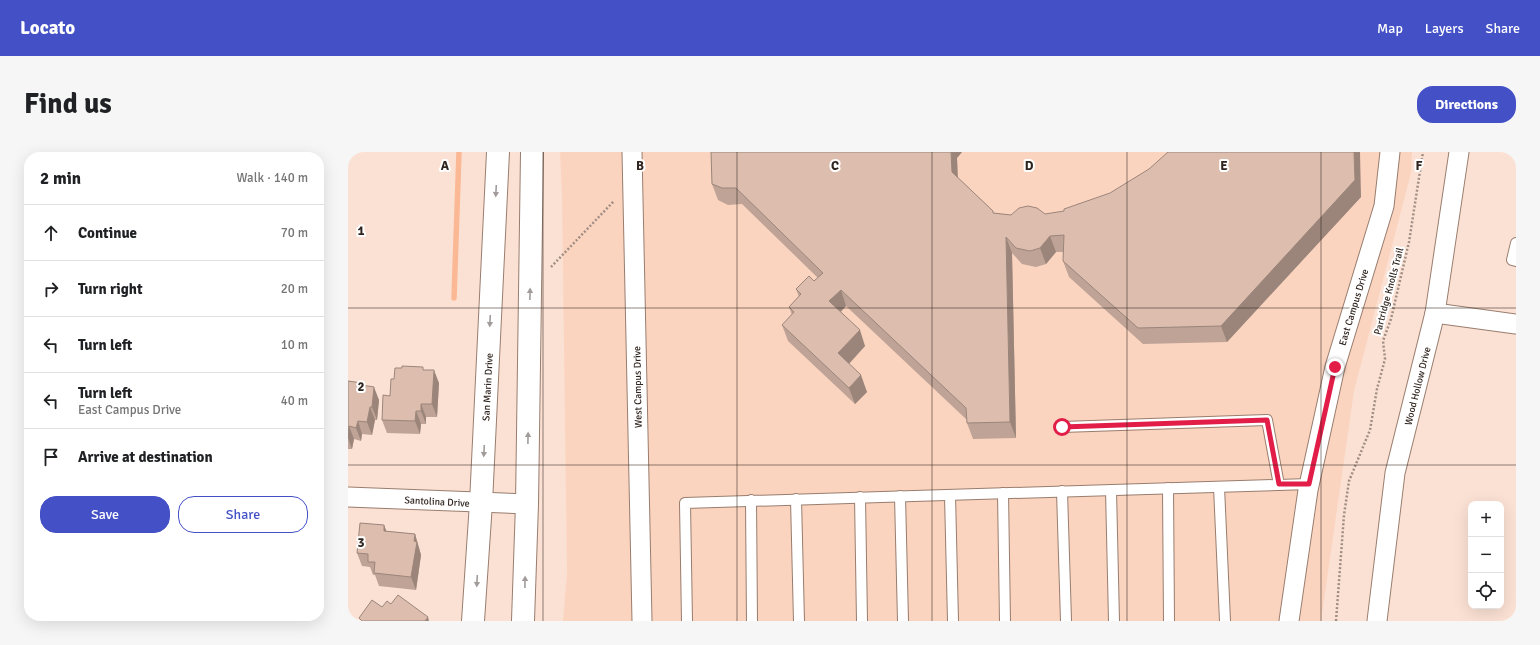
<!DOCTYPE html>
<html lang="en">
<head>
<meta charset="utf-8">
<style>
	body { margin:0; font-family:Signika,sans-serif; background:#f6f6f6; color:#202124 }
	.controls { position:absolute; right:12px; bottom:12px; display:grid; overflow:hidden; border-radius:8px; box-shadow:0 4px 16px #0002 }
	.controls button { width:36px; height:36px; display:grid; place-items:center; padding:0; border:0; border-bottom:1px solid #e0e0e0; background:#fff; color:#202124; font:20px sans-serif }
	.stop { position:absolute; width:12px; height:12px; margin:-9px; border:3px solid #e11d48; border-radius:50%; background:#fff }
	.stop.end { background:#e11d48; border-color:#fff; box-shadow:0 1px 4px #0008 }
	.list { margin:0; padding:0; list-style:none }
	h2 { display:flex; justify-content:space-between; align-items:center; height:52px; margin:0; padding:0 16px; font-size:17px }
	h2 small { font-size:13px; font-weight:400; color:#757577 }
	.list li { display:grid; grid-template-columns:26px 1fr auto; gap:12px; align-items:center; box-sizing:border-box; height:56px; padding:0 16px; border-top:1px solid #e0e0e0 }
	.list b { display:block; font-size:15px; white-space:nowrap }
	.list p { margin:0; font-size:13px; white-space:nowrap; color:#757577 }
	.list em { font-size:13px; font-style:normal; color:#757577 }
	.actions { display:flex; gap:8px; padding:12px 16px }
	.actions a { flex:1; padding:9px 0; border:1px solid #4451c6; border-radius:16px; text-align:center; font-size:14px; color:#4451c6 }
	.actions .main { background:#4451c6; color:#fff }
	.icon { flex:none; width:22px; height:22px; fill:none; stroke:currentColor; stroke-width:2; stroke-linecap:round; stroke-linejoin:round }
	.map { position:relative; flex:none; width:1168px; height:469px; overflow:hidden; border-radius:16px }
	header { display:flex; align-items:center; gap:24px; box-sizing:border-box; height:56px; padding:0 20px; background:#4451c6; color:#fff }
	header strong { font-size:19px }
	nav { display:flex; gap:22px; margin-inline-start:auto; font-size:14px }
	.intro { display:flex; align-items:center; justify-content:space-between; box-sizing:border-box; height:96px; padding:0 24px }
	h1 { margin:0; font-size:28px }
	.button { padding:10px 18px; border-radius:16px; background:#4451c6; color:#fff; font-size:14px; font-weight:700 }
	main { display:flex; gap:24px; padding:0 24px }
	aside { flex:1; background:#fff; border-radius:16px; box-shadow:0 4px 16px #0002 }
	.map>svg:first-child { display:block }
	.built { fill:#fbd4c0 }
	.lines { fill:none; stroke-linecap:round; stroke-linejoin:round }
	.stream { stroke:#fbb895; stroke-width:5.5 }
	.lane-casing { stroke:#997d6e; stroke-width:12 }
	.street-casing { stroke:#997d6e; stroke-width:21 }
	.secondary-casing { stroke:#997d6e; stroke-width:24 }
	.path { stroke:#a08d83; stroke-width:2.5; stroke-dasharray:2 2; stroke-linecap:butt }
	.lane { stroke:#fff; stroke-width:10 }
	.street { stroke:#fff; stroke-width:19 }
	.secondary { stroke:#fff; stroke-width:22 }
	.wall { fill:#bea396 }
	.shaded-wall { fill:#9b857a }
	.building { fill:#ddbeae; stroke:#9b857a }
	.oneway { fill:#a19c9a }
	.route { stroke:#e11d48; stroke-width:5 }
	.grid { fill:none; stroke:#2f241e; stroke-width:1; stroke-opacity:0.55 }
	.labels { text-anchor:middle; stroke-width:4; stroke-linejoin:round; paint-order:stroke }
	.street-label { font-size:10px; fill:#2f241e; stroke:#fff }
	.grid-label { font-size:13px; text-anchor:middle; font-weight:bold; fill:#2f241e; stroke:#fff; stroke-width:4; stroke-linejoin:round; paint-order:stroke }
</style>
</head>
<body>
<header>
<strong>Locato</strong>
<nav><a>Map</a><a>Layers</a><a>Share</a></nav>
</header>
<div class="intro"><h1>Find us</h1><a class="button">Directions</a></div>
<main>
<aside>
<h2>2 min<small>Walk · 140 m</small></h2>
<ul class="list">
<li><svg class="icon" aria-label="ahead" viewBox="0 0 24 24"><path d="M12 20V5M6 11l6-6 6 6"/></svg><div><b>Continue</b></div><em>70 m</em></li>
<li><svg class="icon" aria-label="right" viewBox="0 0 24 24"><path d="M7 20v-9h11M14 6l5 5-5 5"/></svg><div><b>Turn right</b></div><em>20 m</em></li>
<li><svg class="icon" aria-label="left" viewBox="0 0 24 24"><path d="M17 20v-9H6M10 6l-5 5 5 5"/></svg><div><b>Turn left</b></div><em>10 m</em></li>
<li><svg class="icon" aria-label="left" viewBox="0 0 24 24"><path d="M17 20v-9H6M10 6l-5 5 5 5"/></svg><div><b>Turn left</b><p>East Campus Drive</p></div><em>40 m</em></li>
<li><svg class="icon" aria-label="arrive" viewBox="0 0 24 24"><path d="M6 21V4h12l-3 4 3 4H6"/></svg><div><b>Arrive at destination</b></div></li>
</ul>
<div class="actions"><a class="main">Save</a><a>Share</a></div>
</aside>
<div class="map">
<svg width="1168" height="469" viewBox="0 0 1168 469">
	<rect width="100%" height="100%" fill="#fbe1d4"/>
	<!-- built -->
	<polygon class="built" points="212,0 1064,0 1063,21 1006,239 973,469 215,469 219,421 214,43"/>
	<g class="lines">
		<!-- stream -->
		<polyline class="stream" points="106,146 111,0"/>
		<!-- lane casing -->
		<g class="lane-casing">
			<g id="lane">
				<polyline points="1168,91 1164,108 1168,109"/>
				<polyline points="714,275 919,268 931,333"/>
				<polyline points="871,335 877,469"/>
				<polyline points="820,336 821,469"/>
				<polyline points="763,338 766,469"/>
				<polyline points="714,339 718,469"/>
				<polyline points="655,341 657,469"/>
				<polyline points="602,343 605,469"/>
				<polyline points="552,344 555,469"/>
				<polyline points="512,345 514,469"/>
				<polyline points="448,347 451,469"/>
				<polyline points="403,348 404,469"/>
				<polyline points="339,469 337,351 961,332"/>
			</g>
		</g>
		<!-- street casing -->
		<g class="street-casing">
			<g id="street">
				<polyline points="284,0 294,469"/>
				<polyline points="1087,161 1168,172"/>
				<polyline points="0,345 179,352"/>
				<polyline points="941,469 960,338 987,215 1036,54 1042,0"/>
				<polyline points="1029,469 1047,321 1087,161 1111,0"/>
			</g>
		</g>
		<!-- secondary casing -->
		<g class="secondary-casing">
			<g id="secondary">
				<polyline points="125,469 133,351 150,0"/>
				<polyline points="175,469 179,352 184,0"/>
			</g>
		</g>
		<!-- path -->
		<g class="path">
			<polyline points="203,115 266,49"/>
			<polyline points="988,469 996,363 1001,329 1022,278 1029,237 1037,207 1035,189 1043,167 1061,90 1075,0"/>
		</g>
		<!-- lane -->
		<use href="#lane" class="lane"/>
		<!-- street -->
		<use href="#street" class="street"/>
		<!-- secondary -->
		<use href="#secondary" class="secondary"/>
	</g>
	<!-- wall -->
	<g class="wall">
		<polygon points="363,0 614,0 609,6 610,26 645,59 646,61 663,63 697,62 1013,45 879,190 795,192 721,125 715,109 715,100 708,100 698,112 688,115 674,112 664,101 668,286 625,287 619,271 619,268 498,154 493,160 517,194 501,212 519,240 507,252 440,189 434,173 444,163 441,155 451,145 448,137 466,129 470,126 394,52 380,53 370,48 364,32"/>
		<polygon points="76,218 91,231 89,265 78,265 78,272 73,272 72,282 39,281 34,268 42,244 46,227"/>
		<polygon points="0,229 14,231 15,233 31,248 29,268 27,268 24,283 14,282 13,289 6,287 4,297 0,297"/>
		<polygon points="36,373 38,379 67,382 73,403 68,438 31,434 27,423 25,423 22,415 14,414 9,401"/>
	</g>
	<!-- shaded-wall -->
	<g class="shaded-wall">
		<polygon points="603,0 614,0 609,6 610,37 604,20"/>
		<polygon points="1006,0 1012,0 1013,45 879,190 873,174"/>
		<polygon points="702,84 708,100 698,112 692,96"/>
		<polygon points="658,85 664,101 668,286 662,270"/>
		<polygon points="493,138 498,154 487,165 481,149"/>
		<polygon points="512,178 517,194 496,217 490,201"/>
		<polygon points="86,218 91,231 89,265 84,252"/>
		<polygon points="513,223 519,240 507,252 501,236"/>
		<polygon points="26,235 31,248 29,268 24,255"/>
		<polygon points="73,252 78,265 78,272 73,259"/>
		<polygon points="22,255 27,268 24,283 19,270"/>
		<polygon points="68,259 73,272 72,282 67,269"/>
		<polygon points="10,269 14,282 13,289 8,276"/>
		<polygon points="1,274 6,287 4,297 0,286 0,280"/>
		<polygon points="36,373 41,386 36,379"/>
		<polygon points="67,382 73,403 68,438 63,425"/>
		<polygon points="80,465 81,469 77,469"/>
	</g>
	<!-- building -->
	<g class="building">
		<polygon points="363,0 603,0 604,20 645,59 645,61 663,63 671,56 680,54 689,56 697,62 716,59 716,57 762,41 801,17 820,0 1006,0 1007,28 873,174 790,176 715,109 716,83 702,84 692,96 682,99 668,96 658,85 662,270 619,271 618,256 493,138 481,149 512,178 490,201 513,223 501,236 434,173 446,160 441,155 453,142 448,137 461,124 466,129 475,121 388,36 374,36 364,32"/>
		<polygon points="54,214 75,215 75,218 86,218 84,252 73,252 73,259 68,259 67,269 34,268 35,243 42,244 43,227 46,227 47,216 54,216"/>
		<polygon points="0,229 14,231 14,233 26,235 24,255 22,255 19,270 10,269 8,276 1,274 0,280"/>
		<polygon points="12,371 36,373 36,379 67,382 66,389 69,390 63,425 26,421 27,410 20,410 20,402 9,401"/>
		<polygon points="50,443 80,465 77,469 14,469 11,466 24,448 34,455 39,449 43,452"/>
	</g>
	<!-- one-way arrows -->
	<defs><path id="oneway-solid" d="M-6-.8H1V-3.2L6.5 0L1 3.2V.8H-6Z"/></defs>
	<g class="oneway">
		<use href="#oneway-solid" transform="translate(148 39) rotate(93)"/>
		<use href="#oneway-solid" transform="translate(182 142) rotate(-89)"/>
		<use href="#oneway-solid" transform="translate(142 169) rotate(93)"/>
		<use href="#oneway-solid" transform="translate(180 286) rotate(-89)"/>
		<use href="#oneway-solid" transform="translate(136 299) rotate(93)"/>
		<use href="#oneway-solid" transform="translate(129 429) rotate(93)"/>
		<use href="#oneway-solid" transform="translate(177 430) rotate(-89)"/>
	</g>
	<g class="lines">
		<!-- route -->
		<polyline class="route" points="714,275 919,268 931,332 961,332 987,215"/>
	</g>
	<!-- grid -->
	<path class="grid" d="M195,0V469M389,0V469M584,0V469M779,0V469M973,0V469M0,156H1168M0,313H1168"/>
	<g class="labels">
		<!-- street labels -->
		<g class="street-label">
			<text transform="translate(1040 139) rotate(-75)" y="4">Partridge Knolls Trail</text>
			<text transform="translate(1005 155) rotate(-73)" y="4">East Campus Drive</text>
			<text transform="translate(1069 234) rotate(-76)" y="4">Wood Hollow Drive</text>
			<text transform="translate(139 235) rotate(-87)" y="4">San Marin Drive</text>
			<text transform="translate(289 235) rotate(-91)" y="4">West Campus Drive</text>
			<text transform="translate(89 349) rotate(3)" y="4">Santolina Drive</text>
		</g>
	</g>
	<g class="grid-label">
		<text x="97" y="18">A</text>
		<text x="292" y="18">B</text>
		<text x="487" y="18">C</text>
		<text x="681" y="18">D</text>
		<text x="876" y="18">E</text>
		<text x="1071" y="18">F</text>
		<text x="13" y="83">1</text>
		<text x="13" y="239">2</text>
		<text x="13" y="395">3</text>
	</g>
</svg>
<div class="controls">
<button>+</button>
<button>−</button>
<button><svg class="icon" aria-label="locate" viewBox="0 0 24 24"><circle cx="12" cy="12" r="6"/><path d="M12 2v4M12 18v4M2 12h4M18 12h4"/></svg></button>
</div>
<div class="stop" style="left:714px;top:275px"></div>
<div class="stop end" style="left:987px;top:215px"></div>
</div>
</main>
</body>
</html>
